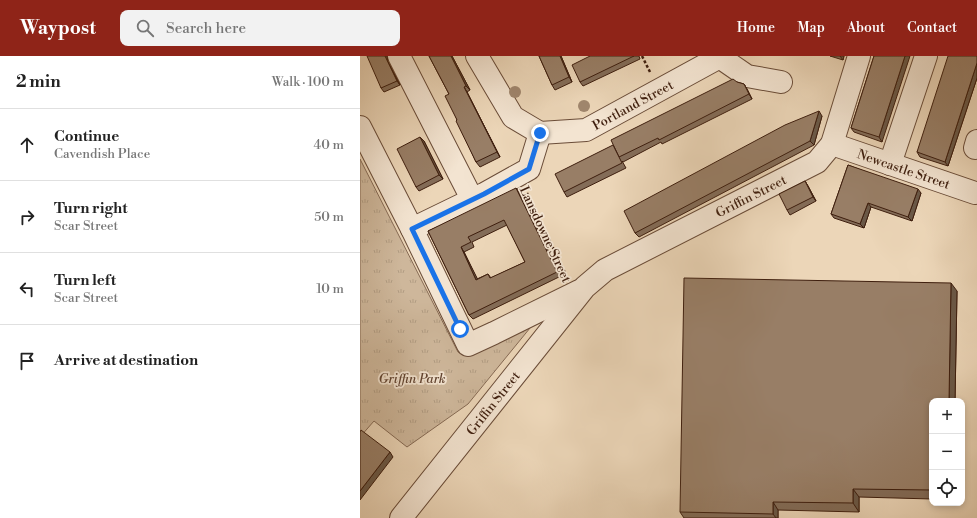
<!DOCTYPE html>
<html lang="en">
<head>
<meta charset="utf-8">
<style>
	body { margin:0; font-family:"Libre Bodoni",serif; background:#f2f2f2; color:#222 }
	.controls { position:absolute; right:12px; bottom:12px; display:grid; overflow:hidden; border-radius:8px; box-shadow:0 2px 6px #0003 }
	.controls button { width:36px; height:36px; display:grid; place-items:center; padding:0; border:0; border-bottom:1px solid #e0e0e0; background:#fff; color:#222; font:20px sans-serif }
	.stop { position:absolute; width:12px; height:12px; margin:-9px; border:3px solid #1a73e8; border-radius:50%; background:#fff }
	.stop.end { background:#1a73e8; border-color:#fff; box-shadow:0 1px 4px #0008 }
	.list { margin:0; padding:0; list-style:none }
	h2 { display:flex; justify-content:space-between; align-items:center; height:52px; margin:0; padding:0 16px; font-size:17px }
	h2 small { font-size:13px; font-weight:400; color:#767676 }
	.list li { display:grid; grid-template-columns:26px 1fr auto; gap:12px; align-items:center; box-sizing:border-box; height:72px; padding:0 16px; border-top:1px solid #e0e0e0 }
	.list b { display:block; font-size:15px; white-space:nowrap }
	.list p { margin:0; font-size:13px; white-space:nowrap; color:#767676 }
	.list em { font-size:13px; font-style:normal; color:#767676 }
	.icon { flex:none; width:22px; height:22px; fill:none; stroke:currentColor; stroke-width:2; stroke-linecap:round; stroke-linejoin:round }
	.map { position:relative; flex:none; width:617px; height:462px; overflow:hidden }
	header { display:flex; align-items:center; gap:24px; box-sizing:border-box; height:56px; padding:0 20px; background:#8f2418; color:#fff }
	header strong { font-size:19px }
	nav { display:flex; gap:22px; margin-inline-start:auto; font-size:14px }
	.search { width:280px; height:36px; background:#f2f2f2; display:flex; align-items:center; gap:10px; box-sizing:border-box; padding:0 14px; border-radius:8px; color:#767676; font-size:15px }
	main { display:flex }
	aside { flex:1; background:#fff }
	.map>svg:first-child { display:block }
	.park { fill:url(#park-tufts); stroke:#866a54 }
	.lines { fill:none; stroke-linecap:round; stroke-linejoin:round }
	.minor-casing { stroke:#6a4c38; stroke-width:24 }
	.path { stroke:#3e1e0e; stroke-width:2.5; stroke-dasharray:3 2; stroke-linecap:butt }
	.minor { stroke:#f3e4d1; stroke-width:22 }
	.tree { fill:#a0866e }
	.wall { fill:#836c58; stroke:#3e1e0e; fill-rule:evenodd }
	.shaded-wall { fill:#6a5847; stroke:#3e1e0e }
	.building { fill:#987e66; stroke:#3e1e0e; fill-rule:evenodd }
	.route { stroke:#1a73e8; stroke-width:5 }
	.labels { text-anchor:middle; stroke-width:3.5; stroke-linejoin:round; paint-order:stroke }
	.street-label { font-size:13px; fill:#3e1e0e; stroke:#f3e4d1 }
	.park-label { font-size:13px; font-style:italic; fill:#624431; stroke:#f3e4d1 }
</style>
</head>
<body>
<header>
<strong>Waypost</strong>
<div class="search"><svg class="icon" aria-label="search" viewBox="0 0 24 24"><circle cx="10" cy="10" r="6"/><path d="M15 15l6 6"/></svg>Search here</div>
<nav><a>Home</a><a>Map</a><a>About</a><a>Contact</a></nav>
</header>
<main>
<aside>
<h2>2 min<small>Walk · 100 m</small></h2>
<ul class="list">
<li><svg class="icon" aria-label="ahead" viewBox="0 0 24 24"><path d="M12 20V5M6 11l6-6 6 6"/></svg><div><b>Continue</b><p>Cavendish Place</p></div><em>40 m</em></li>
<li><svg class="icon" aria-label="right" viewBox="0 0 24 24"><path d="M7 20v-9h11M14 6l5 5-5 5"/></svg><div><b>Turn right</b><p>Scar Street</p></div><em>50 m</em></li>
<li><svg class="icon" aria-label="left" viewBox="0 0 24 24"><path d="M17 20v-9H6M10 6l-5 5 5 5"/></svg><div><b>Turn left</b><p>Scar Street</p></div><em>10 m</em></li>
<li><svg class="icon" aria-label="arrive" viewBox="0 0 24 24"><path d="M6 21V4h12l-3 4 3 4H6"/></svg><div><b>Arrive at destination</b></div></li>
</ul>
</aside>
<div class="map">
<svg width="617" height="462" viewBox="0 0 617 462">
	<defs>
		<pattern id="park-tufts" width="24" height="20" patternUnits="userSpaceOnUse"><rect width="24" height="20" fill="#ceb79b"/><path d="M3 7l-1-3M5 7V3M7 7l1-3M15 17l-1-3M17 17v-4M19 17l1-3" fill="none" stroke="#b29d84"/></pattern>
	</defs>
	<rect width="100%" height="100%" fill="#ecd6b8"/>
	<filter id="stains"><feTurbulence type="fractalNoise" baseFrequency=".005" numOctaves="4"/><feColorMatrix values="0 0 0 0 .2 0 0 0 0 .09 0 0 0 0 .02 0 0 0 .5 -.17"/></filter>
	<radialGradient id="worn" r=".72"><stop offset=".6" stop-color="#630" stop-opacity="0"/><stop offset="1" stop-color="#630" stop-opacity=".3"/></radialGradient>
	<!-- park -->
	<polygon class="park" points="0,103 98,296 103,299 179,261 108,348 47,391 14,365 0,381"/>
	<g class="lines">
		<!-- minor casing -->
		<g class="minor-casing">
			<g id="minor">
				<polyline points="39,0 112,143"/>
				<polyline points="117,0 153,61 180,77"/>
				<polyline points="358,0 387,20 421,26"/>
				<polyline points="0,71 52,173 108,289 134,277 219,235"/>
				<path id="s1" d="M180,77L226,74L356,3L358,0"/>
				<path id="s2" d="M472,88L615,137"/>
				<polyline points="615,92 617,85"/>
				<polyline points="530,108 566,0"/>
				<polyline points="52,173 124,138 169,113 180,77"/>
				<path id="s3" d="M41,462L225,231L245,214L457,106L472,88L499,0"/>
			</g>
		</g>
		<!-- path -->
		<g class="path">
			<polyline points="282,0 290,16"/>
			<polyline points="167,137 206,219"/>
		</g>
		<!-- minor -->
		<use href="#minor" class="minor"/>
	</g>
	<!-- trees -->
	<g class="tree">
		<circle cx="155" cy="36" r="6"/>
		<circle cx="224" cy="50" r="6"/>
	</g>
	<!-- wall -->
	<g class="wall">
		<polygon points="69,0 92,0 110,34 107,36 140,101 120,111 116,106 97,64 89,38"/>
		<polygon points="179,0 201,0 212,26 195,34 192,29"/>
		<polygon points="230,0 279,0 280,3 223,30 220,26"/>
		<polygon points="470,0 484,0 483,4"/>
		<polygon points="514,0 522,86 494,76 491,72"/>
		<polygon points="617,0 617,22 588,110 560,101 557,96"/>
		<polygon points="28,6 40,29 24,36 21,32"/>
		<polygon points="377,26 384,28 387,33 392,43 302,88 301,86 263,106 262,105 266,112 207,141 204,136 255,93"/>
		<polygon points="462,60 454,89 279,181 275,177"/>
		<polygon points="60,81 64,85 83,123 59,135 56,131"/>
		<polygon points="488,109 561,137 552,165 511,151 504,172 474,162 471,158"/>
		<polygon points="445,125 448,130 456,145 430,159 427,154"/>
		<path d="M159,136L201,220L113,263L109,259L68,175ZM147,169L165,206L131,222L128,218L117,223L104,196L114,191L112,186Z"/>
		<polygon points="597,235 595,345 572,345 572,443 499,441 499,456 418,454 418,462 324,462 320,456"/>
	</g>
	<!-- shaded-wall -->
	<g class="shaded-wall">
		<polygon points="25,0 27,0 28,6 40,29 37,25"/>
		<polygon points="91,0 92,0 110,34 106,30"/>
		<polygon points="200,0 201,0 212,26 209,21"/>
		<polygon points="480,0 484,0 483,4"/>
		<polygon points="545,0 550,0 522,86 519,81"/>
		<polygon points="617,7 617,22 588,110 585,106"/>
		<polygon points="384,28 387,33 392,43 389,38"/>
		<polygon points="104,31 107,36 140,101 137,96"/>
		<polygon points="459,55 462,60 454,89 450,85"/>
		<polygon points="60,81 64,85 83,123 79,119"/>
		<polygon points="445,125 448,130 456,145 453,141"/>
		<polygon points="156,132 159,136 201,220 197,216"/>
		<polygon points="558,133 561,137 552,165 548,161"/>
		<polygon points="508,147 511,151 504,172 500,168"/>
		<polygon points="101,191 104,196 120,228 116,224"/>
		<polygon points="591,227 597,235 595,345 589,345"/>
		<polygon points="30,396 33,401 0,444 0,435"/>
		<polygon points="493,433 499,441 499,456 493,447"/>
		<polygon points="413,446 418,454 418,462 416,462 413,458"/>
	</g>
	<!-- building -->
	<g class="building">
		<polygon points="7,0 25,0 37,25 21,32"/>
		<polygon points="69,0 91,0 106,30 104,31 137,96 116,106 96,65 97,64 85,40 89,38"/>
		<polygon points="179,0 200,0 209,21 192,29"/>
		<polygon points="230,0 274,0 220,26 212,9"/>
		<polygon points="514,0 545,0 519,81 491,72"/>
		<polygon points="588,0 617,0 617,7 585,106 557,96"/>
		<polygon points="373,23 377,26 384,28 389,38 299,84 298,82 259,101 251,84"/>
		<polygon points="459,55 450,85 275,177 264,155 425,69"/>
		<polygon points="60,81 79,119 56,131 37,93"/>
		<polygon points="253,89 262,107 204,136 195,118"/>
		<polygon points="488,109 558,133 548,161 508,147 500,168 471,158"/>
		<polygon points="445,125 453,141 427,154 419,138"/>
		<path d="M156,132L197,216L109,259L68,175ZM144,164L165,206L130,222L128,218L116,224L101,191L111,186L108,181Z"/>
		<polygon points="324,222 591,227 589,345 572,345 572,434 493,433 493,447 413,446 413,458 320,456"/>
		<polygon points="1,374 30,396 0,435 0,376"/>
	</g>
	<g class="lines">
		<!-- route -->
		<polyline class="route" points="100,273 52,173 124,138 169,113 180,77"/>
	</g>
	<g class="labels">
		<!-- street labels -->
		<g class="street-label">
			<text dy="5" stroke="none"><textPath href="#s1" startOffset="99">Portland Street</textPath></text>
			<text dy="5" stroke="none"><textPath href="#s2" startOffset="76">Newcastle Street</textPath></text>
			<text dy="5" stroke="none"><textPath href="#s3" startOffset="485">Griffin Street</textPath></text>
			<text transform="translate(186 178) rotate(65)" y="5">Lansdowne Street</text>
			<text dy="5" stroke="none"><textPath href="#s3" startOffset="147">Griffin Street</textPath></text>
		</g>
		<!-- park labels -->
		<g class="park-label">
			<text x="52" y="327">Griffin Park</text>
		</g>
	</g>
	<rect width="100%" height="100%" filter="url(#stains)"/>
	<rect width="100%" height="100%" fill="url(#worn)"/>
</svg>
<div class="controls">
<button>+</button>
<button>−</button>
<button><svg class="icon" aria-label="locate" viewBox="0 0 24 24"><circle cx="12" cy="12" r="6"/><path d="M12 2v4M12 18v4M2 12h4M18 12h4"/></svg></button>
</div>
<div class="stop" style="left:100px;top:273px"></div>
<div class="stop end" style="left:180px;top:77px"></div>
</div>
</main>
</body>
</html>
